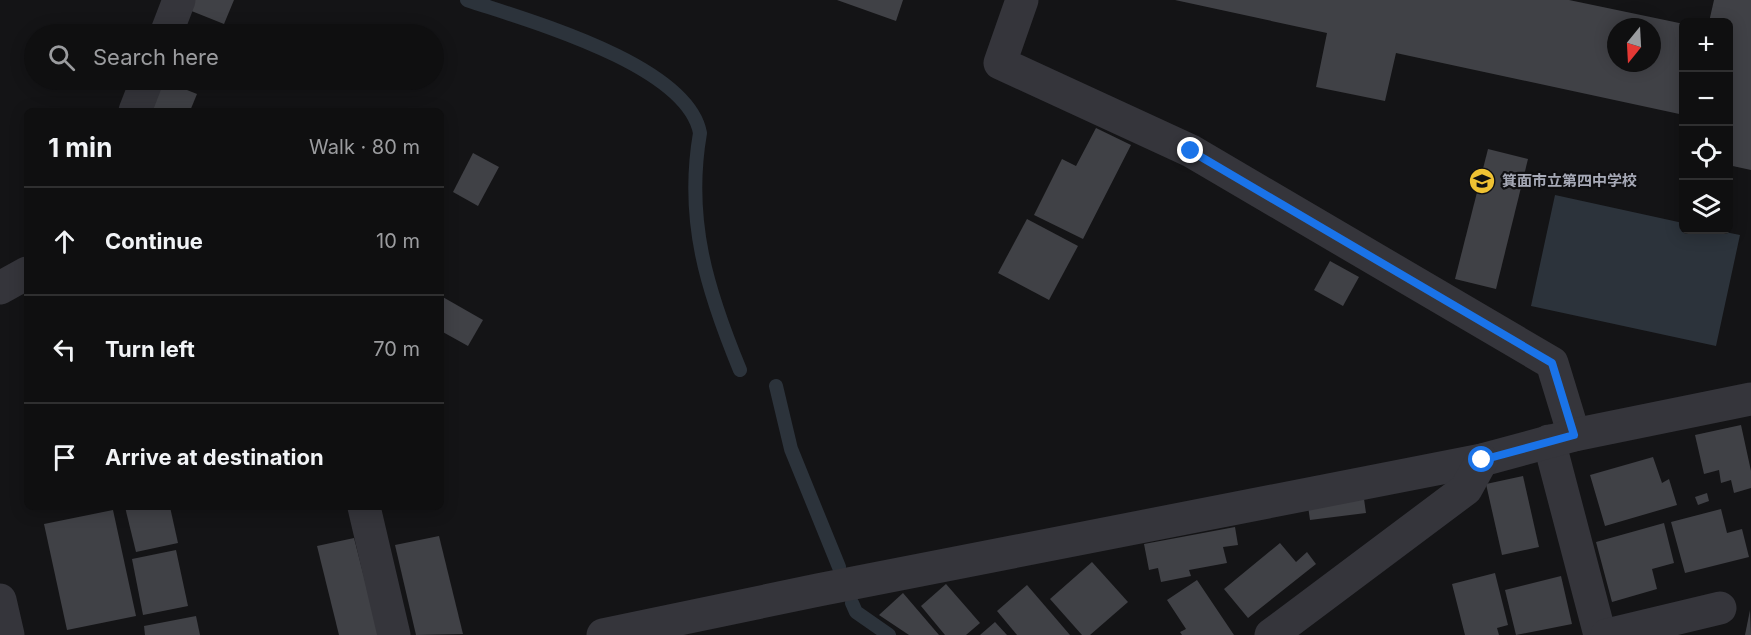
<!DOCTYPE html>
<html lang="en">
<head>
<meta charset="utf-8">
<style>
	body { margin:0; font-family:Inter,"Noto Sans JP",sans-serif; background:#1d1d1e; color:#f1f3f6 }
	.controls { position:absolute; right:18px; top:18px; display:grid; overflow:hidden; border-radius:9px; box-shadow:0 3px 15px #0003 }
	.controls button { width:54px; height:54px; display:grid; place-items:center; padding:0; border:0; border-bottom:2px solid #2f2f30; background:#0f0f10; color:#f1f3f6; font:30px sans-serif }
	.compass { position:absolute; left:1607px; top:18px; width:54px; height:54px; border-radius:50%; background:#0f0f10; box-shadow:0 3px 15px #0003; rotate:198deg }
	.stop { position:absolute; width:18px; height:18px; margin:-14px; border:4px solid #1a73e8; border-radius:50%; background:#fff }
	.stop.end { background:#1a73e8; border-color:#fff; box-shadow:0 2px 6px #0008 }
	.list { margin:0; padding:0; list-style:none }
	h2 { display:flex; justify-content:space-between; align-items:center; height:78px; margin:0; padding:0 24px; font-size:26px }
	h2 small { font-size:20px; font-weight:400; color:#9b9c9f }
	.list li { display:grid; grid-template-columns:39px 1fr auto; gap:18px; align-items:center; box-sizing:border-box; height:108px; padding:0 24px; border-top:2px solid #2f2f30 }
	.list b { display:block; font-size:22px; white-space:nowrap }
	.list em { font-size:20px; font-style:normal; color:#9b9c9f }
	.icon { flex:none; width:33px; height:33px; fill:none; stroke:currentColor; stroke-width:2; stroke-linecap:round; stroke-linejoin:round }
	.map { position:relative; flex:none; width:1751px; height:635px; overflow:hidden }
	.search { position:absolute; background:#0f0f10; box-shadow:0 3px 15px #0003; left:24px; top:24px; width:420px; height:66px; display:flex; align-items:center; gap:15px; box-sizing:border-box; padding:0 21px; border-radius:33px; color:#9b9c9f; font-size:22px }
	.panel { position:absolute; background:#0f0f10; box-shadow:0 3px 15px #0003; left:24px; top:108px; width:420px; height:402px; border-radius:9px }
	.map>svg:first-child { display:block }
	.water { fill:#2c333b }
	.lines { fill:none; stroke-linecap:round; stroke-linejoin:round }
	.stream { stroke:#2c333b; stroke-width:14 }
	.building { fill:#404146; fill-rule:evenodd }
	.minor { stroke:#35353b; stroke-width:33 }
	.route { stroke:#1a73e8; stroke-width:8 }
	.labels { text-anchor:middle; stroke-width:4.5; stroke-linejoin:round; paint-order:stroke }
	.poi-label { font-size:15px; font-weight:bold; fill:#a6a9b6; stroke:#0f0f11; text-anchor:start }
</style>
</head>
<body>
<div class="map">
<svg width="1751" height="635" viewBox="0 0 1751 635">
	<rect width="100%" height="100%" fill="#141416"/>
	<!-- water -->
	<polygon class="water" points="1555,195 1683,223 1684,230 1715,230 1740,235 1716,346 1531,306"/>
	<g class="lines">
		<!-- stream -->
		<g class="stream">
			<path d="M467,0C526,20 687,64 700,133C685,220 707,290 740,370"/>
			<polyline points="776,386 791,449 839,567"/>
			<polyline points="852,603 856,612 889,635"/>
		</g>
	</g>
	<!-- building -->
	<g class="building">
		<polygon points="193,0 234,0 224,24 189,10"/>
		<polygon points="837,0 903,0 896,21"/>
		<path d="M1175,0H1569L1684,24V115L1396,53L1385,101L1316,87L1327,33ZM1616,27H1652V63H1616Z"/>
		<polygon points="1714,0 1751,0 1751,170 1728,165 1728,22 1709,22"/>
		<polygon points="162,80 197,94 190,111 146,111"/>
		<polygon points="1096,128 1131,145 1083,239 1034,215 1062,159 1076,166"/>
		<polygon points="1488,149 1528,159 1496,289 1455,279"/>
		<polygon points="473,153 499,167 478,206 453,192"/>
		<polygon points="1027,219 1078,246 1049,300 998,273"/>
		<polygon points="1330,261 1359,277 1343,306 1314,290"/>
		<polygon points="441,296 483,320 468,346 441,331"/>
		<polygon points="1741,425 1751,471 1751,488 1734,493 1731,480 1721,483 1719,470 1704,474 1695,435"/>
		<polygon points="1653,457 1662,483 1669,479 1677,505 1605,526 1590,475"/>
		<polygon points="1523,476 1539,547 1502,555 1486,484"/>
		<polygon points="1707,493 1709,501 1698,505 1695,497"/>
		<polygon points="1364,499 1366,513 1310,520 1308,506"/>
		<polygon points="125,507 170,507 178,543 136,552"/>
		<polygon points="1721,509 1727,533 1742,529 1749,557 1685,573 1671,522"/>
		<polygon points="113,510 136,616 67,630 44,524"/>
		<polygon points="1664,523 1674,563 1652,569 1657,589 1612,602 1596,542"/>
		<polygon points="1235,527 1238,545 1223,547 1227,563 1189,570 1191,576 1161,582 1158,568 1149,570 1144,544"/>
		<polygon points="439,536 463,634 416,635 395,545"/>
		<polygon points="354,538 379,635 339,635 317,546"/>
		<polygon points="1280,543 1296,562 1307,552 1316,564 1248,618 1224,589"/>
		<polygon points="176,550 188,606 143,615 132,559"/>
		<polygon points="1092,562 1128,602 1090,635 1082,635 1050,599"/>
		<polygon points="1495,573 1508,625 1497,628 1499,635 1465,635 1452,584"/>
		<polygon points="1561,576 1572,624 1516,635 1505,590"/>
		<polygon points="1197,580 1234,635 1182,635 1180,632 1186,629 1167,600"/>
		<polygon points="946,584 980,623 966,635 945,635 921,606"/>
		<polygon points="1027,585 1070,635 1017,635 997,611"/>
		<polygon points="903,593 939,635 909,635 879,615"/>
		<polygon points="1750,610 1751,635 1745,635"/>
		<polygon points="196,616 200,635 145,635 144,626"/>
		<polygon points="995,622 1007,635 980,635"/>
	</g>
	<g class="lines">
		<!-- minor -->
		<g class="minor">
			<polyline points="1022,0 1000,63 1191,151 1552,363 1574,435"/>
			<polyline points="166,34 179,0"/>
			<polyline points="135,111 147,80"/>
			<polyline points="0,288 27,273"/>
			<polyline points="1549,441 1600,635"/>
			<polyline points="364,507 394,635"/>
			<polyline points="0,600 8,635"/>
			<polyline points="603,635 818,590 1482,460 1574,435 1751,399"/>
			<polyline points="1271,635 1466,489 1482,460"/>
			<polyline points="1607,635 1720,608"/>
		</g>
	</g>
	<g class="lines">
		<!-- route -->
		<polyline class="route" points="1191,151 1552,363 1574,435 1482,460"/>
	</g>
	<!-- icons -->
	<defs>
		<g id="school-disc" transform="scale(1.35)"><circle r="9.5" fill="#efc233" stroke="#0f0f11"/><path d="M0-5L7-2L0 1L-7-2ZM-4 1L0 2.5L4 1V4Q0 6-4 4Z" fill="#111"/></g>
	</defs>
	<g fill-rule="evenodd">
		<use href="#school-disc" x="1482" y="181"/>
	</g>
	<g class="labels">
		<!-- poi labels -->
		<g class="poi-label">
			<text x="1502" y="186">箕面市立第四中学校</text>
		</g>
	</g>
</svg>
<div class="controls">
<button>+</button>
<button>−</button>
<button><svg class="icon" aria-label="locate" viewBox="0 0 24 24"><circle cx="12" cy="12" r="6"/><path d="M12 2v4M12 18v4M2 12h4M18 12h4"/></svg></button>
<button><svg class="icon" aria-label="layers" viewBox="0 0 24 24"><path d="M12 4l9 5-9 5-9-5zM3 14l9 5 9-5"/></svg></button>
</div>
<svg class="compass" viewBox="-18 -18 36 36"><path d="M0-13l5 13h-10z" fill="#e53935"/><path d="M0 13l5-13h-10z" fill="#9b9c9f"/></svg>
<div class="stop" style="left:1482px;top:460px"></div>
<div class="stop end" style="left:1191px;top:151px"></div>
<div class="search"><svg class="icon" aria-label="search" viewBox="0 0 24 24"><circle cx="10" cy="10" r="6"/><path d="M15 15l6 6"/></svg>Search here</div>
<section class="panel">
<h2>1 min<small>Walk · 80 m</small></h2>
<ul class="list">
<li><svg class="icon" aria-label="ahead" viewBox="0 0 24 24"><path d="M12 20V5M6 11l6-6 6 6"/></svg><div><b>Continue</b></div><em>10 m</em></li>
<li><svg class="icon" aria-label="left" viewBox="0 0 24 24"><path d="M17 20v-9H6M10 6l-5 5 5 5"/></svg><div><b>Turn left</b></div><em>70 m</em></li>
<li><svg class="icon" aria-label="arrive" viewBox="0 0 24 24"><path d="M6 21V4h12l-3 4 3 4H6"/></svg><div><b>Arrive at destination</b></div></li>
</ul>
</section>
</div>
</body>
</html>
